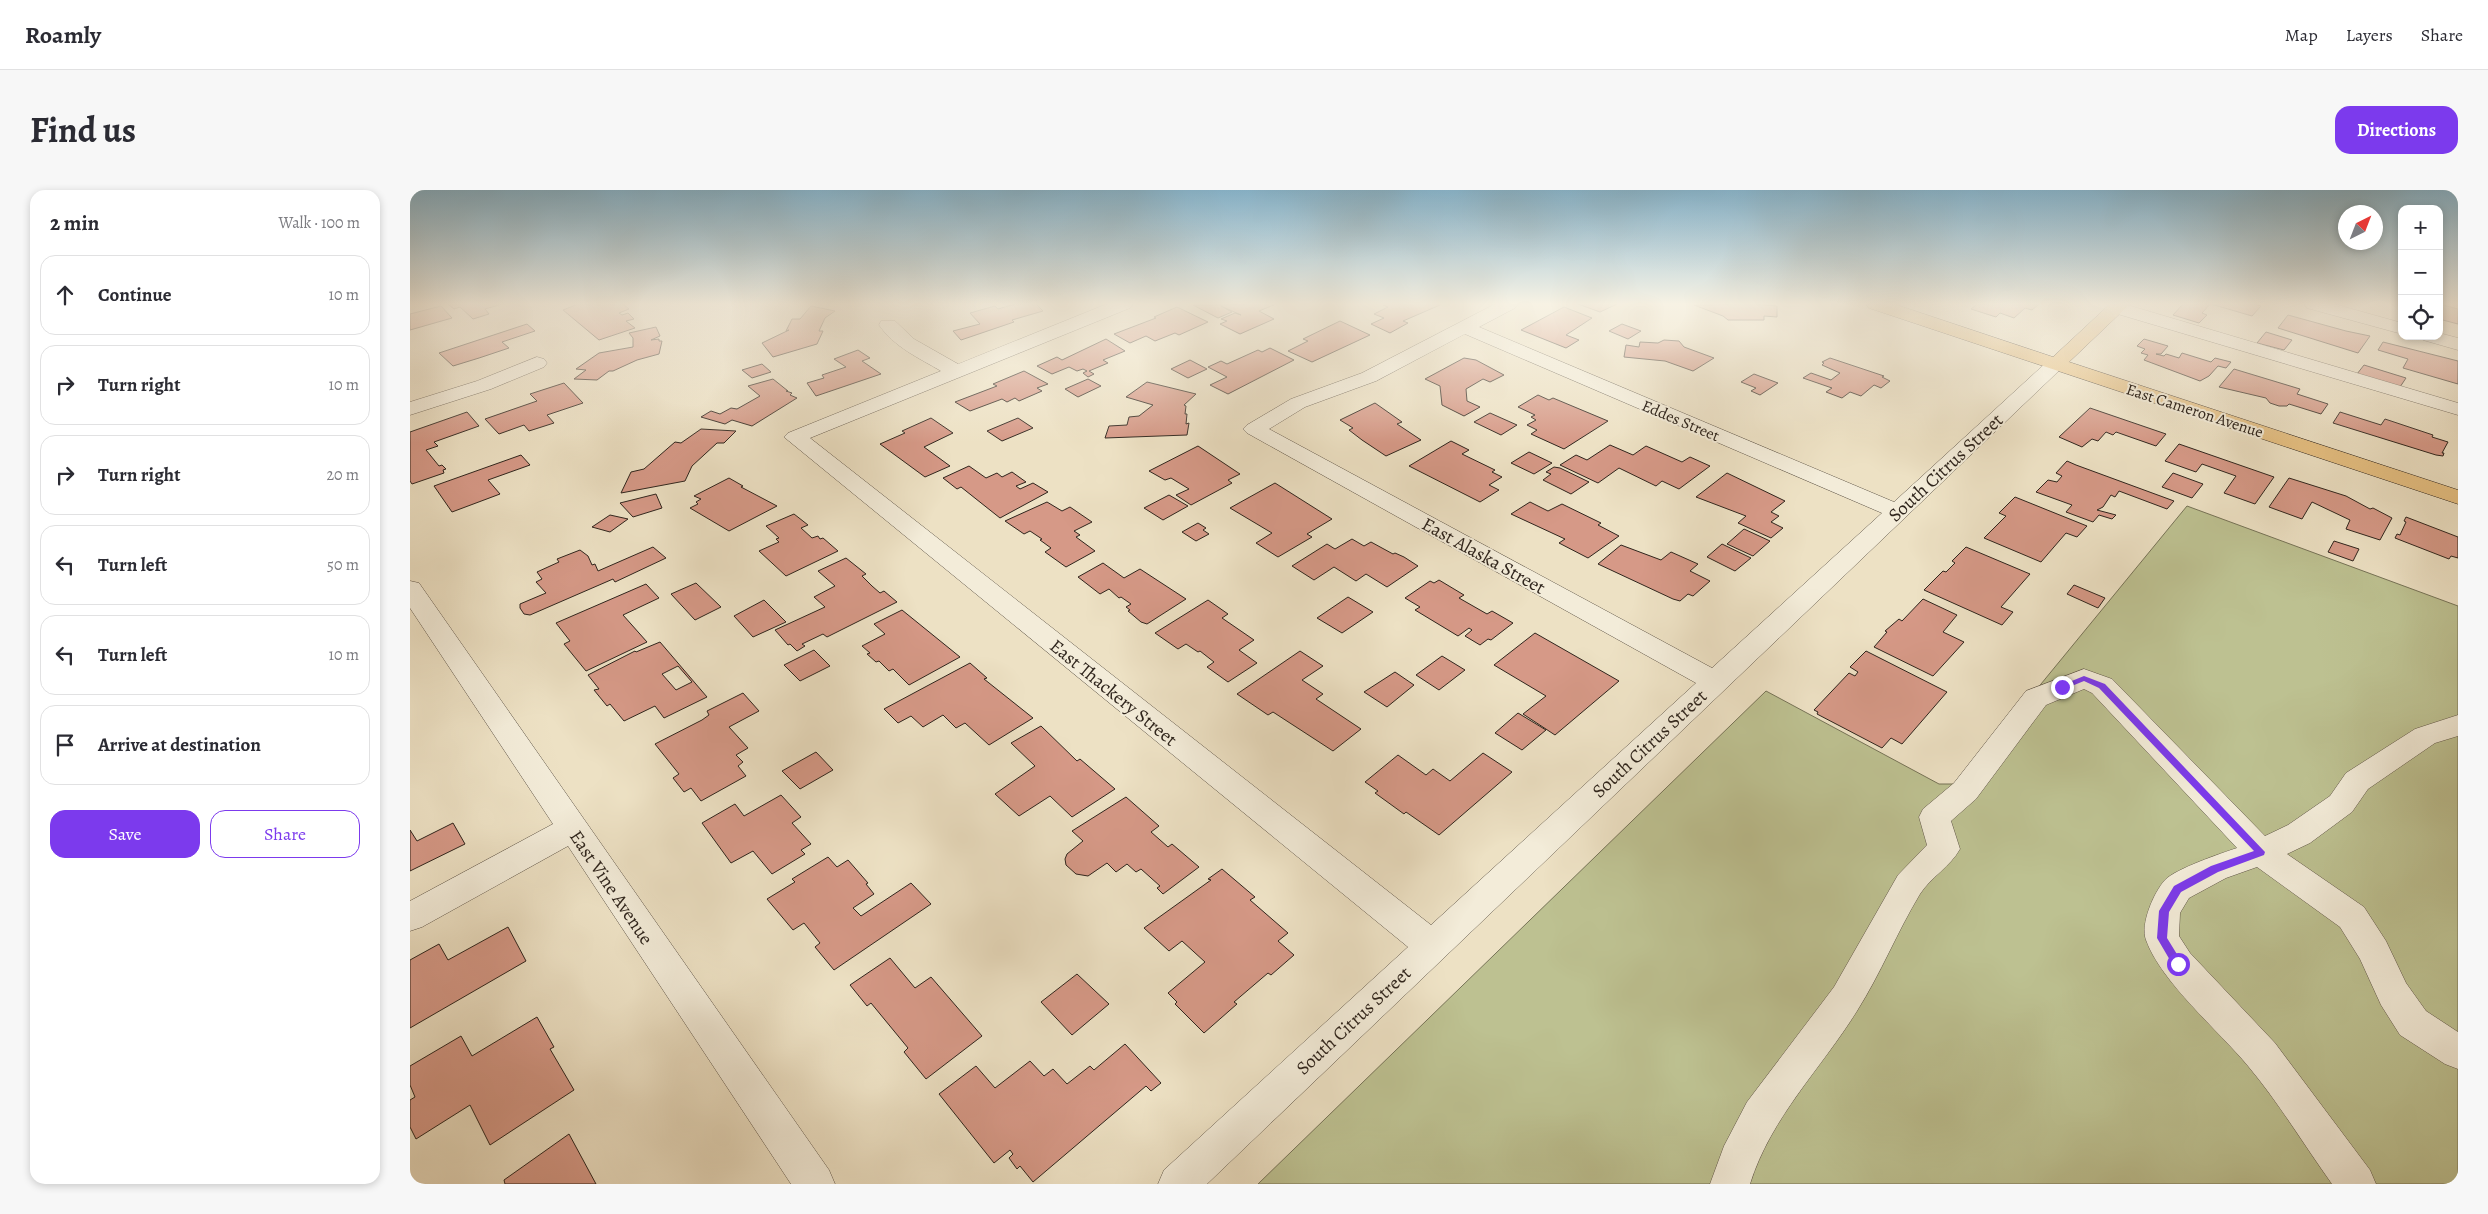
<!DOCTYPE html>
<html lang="en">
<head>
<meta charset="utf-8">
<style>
	body { margin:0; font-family:Alegreya,serif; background:#f7f7f7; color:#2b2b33 }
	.controls { position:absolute; right:15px; top:15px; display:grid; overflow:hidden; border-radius:10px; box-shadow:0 2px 8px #0003 }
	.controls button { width:45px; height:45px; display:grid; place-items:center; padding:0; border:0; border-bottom:1px solid #e1e1e2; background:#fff; color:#2b2b33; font:25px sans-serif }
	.compass { position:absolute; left:1928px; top:15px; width:45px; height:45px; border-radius:50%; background:#fff; box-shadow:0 2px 8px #0003; rotate:42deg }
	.stop { position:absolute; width:15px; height:15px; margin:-11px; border:4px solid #7c3aed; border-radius:50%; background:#fff }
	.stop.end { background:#7c3aed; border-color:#fff; box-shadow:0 1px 5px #0008 }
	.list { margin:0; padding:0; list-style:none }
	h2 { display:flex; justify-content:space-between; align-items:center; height:65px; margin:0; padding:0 20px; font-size:21px }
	h2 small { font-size:16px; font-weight:400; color:#7c7c81 }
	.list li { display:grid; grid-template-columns:32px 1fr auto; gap:15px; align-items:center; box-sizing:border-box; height:80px; margin:0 10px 10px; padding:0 10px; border:1px solid #e1e1e2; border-radius:15px }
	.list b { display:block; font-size:19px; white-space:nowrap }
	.list em { font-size:16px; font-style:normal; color:#7c7c81 }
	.actions { display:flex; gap:10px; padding:15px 20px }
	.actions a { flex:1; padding:11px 0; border:1px solid #7c3aed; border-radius:15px; text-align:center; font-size:18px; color:#7c3aed }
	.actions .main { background:#7c3aed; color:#fff }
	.icon { flex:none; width:28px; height:28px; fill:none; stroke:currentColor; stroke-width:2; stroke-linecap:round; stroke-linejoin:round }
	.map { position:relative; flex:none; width:2048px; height:994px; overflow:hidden; border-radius:15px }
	header { display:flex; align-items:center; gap:30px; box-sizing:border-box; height:70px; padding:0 25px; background:#fff; border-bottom:1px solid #e1e1e2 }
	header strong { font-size:24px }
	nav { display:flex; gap:28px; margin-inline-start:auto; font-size:18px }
	.intro { display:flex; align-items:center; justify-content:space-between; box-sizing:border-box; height:120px; padding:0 30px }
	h1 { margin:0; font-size:35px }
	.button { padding:12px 22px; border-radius:15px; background:#7c3aed; color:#fff; font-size:18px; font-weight:700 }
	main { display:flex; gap:30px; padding:0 30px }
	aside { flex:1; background:#fff; border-radius:15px; box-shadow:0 2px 8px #0003 }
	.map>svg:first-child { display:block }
	.green { fill:#bdc191; stroke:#767357 }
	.building { fill:#d69987; stroke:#2f251d; fill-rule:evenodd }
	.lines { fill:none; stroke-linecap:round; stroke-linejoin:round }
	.minor-casing { stroke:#5e5447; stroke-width:1 }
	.major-casing { stroke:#2f251d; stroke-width:1 }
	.minor { fill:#f3ecd9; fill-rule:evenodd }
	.major { fill:#e6c082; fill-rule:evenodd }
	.route { fill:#7c3aed }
	.labels { text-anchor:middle; stroke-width:4; stroke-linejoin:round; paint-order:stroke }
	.far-street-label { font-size:16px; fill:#2f251d; stroke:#f3ecd9 }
	.street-label { font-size:19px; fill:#2f251d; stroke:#f3ecd9 }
</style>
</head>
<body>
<header>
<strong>Roamly</strong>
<nav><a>Map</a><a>Layers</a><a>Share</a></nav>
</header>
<div class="intro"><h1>Find us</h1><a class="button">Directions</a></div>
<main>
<aside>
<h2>2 min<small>Walk · 100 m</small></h2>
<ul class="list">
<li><svg class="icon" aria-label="ahead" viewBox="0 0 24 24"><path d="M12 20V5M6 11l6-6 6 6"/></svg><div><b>Continue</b></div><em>10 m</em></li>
<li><svg class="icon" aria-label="right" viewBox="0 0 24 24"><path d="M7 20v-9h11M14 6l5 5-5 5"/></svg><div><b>Turn right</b></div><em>10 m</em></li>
<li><svg class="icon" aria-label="right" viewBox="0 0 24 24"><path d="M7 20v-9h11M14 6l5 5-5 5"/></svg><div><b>Turn right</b></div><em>20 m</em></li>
<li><svg class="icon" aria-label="left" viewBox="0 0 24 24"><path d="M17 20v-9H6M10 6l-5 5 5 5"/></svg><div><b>Turn left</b></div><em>50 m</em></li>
<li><svg class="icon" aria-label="left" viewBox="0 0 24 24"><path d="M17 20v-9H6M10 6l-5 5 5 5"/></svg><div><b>Turn left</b></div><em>10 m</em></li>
<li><svg class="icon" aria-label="arrive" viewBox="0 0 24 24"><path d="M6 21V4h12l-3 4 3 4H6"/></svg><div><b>Arrive at destination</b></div></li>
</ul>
<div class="actions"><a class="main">Save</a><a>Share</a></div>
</aside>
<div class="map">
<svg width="2048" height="994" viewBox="0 0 2048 994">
	<rect width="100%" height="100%" fill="#ede1c4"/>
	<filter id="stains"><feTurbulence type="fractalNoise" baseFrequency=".004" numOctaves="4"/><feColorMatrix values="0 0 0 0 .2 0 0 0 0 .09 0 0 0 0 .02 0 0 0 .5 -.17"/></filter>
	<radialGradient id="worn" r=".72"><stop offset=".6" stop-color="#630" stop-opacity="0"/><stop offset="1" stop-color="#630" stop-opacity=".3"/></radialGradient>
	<!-- green -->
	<polygon class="green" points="1777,316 2048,416 2048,994 848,994 1356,501 1529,594 1549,594"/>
	<!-- building -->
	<g class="building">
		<polygon points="38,114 92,114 75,119 79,124 63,129 50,117 44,119"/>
		<polygon points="213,114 219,119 209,123 212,125 218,123 224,129 216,131 225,138 189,150 153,120 168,114"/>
		<polygon points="605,114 626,114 633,121 602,130 604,132 551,150 543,141 570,134 560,123 585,116 588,119"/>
		<polygon points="866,114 849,121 864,129 830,144 810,134 817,131 811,129 825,123 831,125 811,116 822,122 808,128 783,115"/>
		<polygon points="1028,114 1030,115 993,131 998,133 980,143 961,134 974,128 964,124 978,117 973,115 975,114"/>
		<polygon points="1168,114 1207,114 1190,122"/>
		<polygon points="1345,114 1367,116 1367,127 1354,126 1354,130 1318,130 1313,126 1284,115"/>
		<polygon points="1567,114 1629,114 1622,120 1615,118 1604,128 1590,123 1586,127 1561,119"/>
		<polygon points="1773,114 1800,114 1792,123 1797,125 1789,133 1763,125"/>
		<polygon points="1801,114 1845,114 1851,116 1842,126"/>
		<polygon points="2029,114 2048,119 2048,134 2029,129"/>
		<polygon points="31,116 42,128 0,140 0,124"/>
		<polygon points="401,116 425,121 415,128 409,141 413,141 407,154 363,167 352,153 379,140 376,141 382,129 390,129"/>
		<polygon points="767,117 798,132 769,145 765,143 745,151 736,146 720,153 704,144 746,128 744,127"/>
		<polygon points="1154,117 1182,128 1156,145 1169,150 1156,158 1111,140"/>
		<polygon points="1878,125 1936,141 1960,146 1948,163 1868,138"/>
		<polygon points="930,131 960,145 902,172 878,161 898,151 893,149"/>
		<polygon points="117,134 125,141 92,152 99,158 69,168 43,176 29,163"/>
		<polygon points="1212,134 1231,141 1218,149 1199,141"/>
		<polygon points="246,137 250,146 241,150 249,149 249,151 252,151 249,164 227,170 203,181 199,181 187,190 164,189 176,180 166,179 189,163 223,157 223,148 219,143"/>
		<polygon points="1856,142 1882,150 1874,160 1847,153"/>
		<polygon points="696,149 715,161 693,170 698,173 679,181 684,184 678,187 673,183 677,181 673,179 667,181 659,177 642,184 627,176 647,167 652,170"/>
		<polygon points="1734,149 1758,156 1751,164 1746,164 1754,166 1756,164 1769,168 1772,163 1801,172 1805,168 1821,172 1816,178 1808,176 1799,186 1790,191 1734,170 1738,165 1731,163 1735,159 1727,156"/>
		<polygon points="1254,150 1269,151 1274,157 1304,168 1283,181 1255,171 1214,167 1216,155 1229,157 1230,152 1248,153"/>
		<polygon points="1973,152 2048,171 2048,194 1993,178 1998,169 1968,160"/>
		<polygon points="860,158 884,170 818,204 800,195 817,187 798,177 811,171 817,174 848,160 852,162"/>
		<polygon points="448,160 460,168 452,171 471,184 406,206 397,193 414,188 412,185 436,177 424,169"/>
		<polygon points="1054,168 1066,170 1094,185 1080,192 1073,189 1056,199 1057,211 1070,217 1054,226 1032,215 1030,196 1015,189"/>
		<polygon points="1420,168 1474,186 1472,187 1480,191 1471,198 1464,195 1451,206 1440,202 1432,208 1416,202 1422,198 1393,188 1401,183 1421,190 1430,183 1412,175 1414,173 1412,172"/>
		<polygon points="780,170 797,179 778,188 761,179"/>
		<polygon points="352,174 361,182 342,188 332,180"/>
		<polygon points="1954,175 1996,188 1990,197 1947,184"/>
		<polygon points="1824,179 1890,199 1887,204 1918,214 1911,224 1879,214 1877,216 1869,216 1860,213 1856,208 1809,197"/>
		<polygon points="614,181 638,194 627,198 632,201 609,211 605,208 597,212 592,209 560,221 545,212 587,196 583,194"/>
		<polygon points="1344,184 1368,193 1350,205 1341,201 1346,198 1331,192"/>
		<polygon points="363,189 378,201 376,201 382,203 380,205 387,208 342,236 322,230 315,234 291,227 301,221 310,224 321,218 327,219 350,206 338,196"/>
		<polygon points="678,189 691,196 668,207 655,199"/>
		<polygon points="737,192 786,204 774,215 776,216 775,224 777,224 776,234 779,233 777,245 695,248 699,236 717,235 719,227 729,226 743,215 716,207"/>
		<polygon points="154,193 173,213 137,225 144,233 119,241 114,235 89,244 75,229 127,211 120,204"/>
		<polygon points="1128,205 1139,210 1143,208 1198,231 1154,259 1121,244 1127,240 1117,235 1126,230 1121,227 1125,225 1108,217"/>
		<polygon points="965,213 992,232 987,234 1011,250 976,266 952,250 939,240 943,238 930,230"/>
		<polygon points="1680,218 1756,244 1746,256 1706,242 1703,245 1696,242 1688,251 1682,249 1672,257 1649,247"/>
		<polygon points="57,222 69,236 24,252 28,256 16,260 29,276 32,275 36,279 33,280 34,283 2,294 0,291 0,242"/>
		<polygon points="1930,222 1971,235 1975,229 2023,245 2022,247 2038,252 2032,263 2034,263 2033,266 2026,265 1923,233"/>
		<polygon points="1080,223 1107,235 1091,245 1064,232"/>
		<polygon points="521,228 543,243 514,257 540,276 515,287 470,254 495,243 492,241"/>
		<polygon points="608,228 623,238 592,251 577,241"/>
		<polygon points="291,239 326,241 314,253 307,253 282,276 275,291 211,303 221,282 234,279 265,252 271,253"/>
		<polygon points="1041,251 1059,260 1052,264 1085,280 1082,282 1092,287 1079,295 1089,300 1070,312 999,276"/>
		<polygon points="1769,254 1864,287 1845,314 1814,303 1826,286 1792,274 1786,282 1755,271"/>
		<polygon points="1200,255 1223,265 1236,256 1272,272 1280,267 1300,276 1269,299 1252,291 1246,296 1209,278 1188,293 1150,275 1166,265 1177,270"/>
		<polygon points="788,256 830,284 818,290 822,293 781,315 766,305 779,299 761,288 755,290 739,281"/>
		<polygon points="1119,262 1142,273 1124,284 1101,273"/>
		<polygon points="111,265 120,275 78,290 90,304 42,322 24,296"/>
		<polygon points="1657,271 1666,275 1764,311 1757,319 1709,301 1705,307 1701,305 1693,317 1687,320 1706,325 1702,329 1689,325 1683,332 1656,322 1662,315 1626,302 1638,290 1647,292 1652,286 1646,283"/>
		<polygon points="559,276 576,288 587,283 592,287 602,282 616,292 606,296 610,299 623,293 638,302 590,328 551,297 547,299 533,288"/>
		<polygon points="1144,277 1150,278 1179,292 1161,304 1133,290 1141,284 1136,282"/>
		<polygon points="1317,283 1375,311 1361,322 1369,326 1361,332 1373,338 1361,348 1328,333 1336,326 1286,307"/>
		<polygon points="1763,283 1793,294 1782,308 1752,297"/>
		<polygon points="319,288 333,296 331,297 367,316 319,341 280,318 288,314 286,312 291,309 284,306"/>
		<polygon points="1879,288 1936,306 1960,319 1963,318 1982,328 1970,350 1936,339 1940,330 1902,312 1892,329 1859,317"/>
		<polygon points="865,293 922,329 897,344 902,347 868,367 846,353 862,343 820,318"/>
		<polygon points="246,304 252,318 223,327 210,313"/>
		<polygon points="759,305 778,316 753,330 734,318"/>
		<polygon points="1605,307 1677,336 1667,347 1656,343 1631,372 1574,348 1596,326 1589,323"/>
		<polygon points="637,312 652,321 660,317 682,332 664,341 670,345 666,347 685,361 656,377 635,362 641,358 630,350 632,349 620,341 614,344 595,331"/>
		<polygon points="1120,312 1138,321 1152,314 1191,333 1188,335 1209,346 1178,368 1149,353 1155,349 1101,324"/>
		<polygon points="384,324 398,335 391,338 402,348 408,346 410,349 413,348 428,361 376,386 349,361 369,352 366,349 369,348 356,336"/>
		<polygon points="200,325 218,329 200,342 182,337"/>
		<polygon points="1996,327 2048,347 2048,368 2041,366 2039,369 1985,348 1987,344 1990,345 1996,332 1994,331"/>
		<polygon points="788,333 796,338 793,340 799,344 786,351 772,342"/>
		<polygon points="1334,339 1360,351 1343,366 1317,354"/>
		<polygon points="942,349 954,356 961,352 983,364 985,363 994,367 1008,376 977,397 956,384 946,391 924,377 904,390 882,376 917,354 925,359"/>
		<polygon points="1924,351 1949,359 1943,371 1918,362"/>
		<polygon points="1312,354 1341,368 1325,381 1297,367"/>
		<polygon points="1211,355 1251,370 1261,362 1288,374 1280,381 1300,391 1283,406 1278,404 1270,411 1263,409 1188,374"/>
		<polygon points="243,357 256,368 205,392 203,389 120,425 114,424 110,418 110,414 136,403 126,392 132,389 127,382 149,372 147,369 170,360 178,366 182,375 185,374 188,381"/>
		<polygon points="1556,357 1620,384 1591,417 1603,422 1592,435 1514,400 1533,381 1536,382 1545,373 1542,371"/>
		<polygon points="436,368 456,384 452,386 462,396 470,403 474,401 487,412 417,447 413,444 392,454 395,456 387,461 380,454 378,455 365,440 415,417 404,407 425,396 408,381"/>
		<polygon points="693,373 714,388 730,379 776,409 737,434 731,432 718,421 720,420 716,417 721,414 711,407 709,408 699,399 690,404 668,387"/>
		<polygon points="1029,390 1054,405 1049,408 1077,424 1082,421 1103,433 1081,450 1078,449 1070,455 1055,446 1062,440 1059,438 1048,446 1005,420 1010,417 995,408 1020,391 1024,393"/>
		<polygon points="286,393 311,417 285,430 261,404"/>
		<polygon points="236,394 249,408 213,425 237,452 176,481 154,454 160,451 146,433"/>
		<polygon points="1664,395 1695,408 1688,418 1657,404"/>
		<polygon points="938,407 963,422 932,443 907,428"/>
		<polygon points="1513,409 1547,425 1533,442 1554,452 1523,486 1464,457 1477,442 1475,441 1489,429 1492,431"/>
		<polygon points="354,410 376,432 343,447 324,426"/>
		<polygon points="798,410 818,424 812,428 844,450 829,460 847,473 818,492 797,477 804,472 790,461 788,462 776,454 768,459 745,443"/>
		<polygon points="492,420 550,467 499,495 483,479 479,481 469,471 466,472 457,464 460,463 452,456 475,444 464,434"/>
		<polygon points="1125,443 1209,491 1145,545 1113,524 1136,506 1084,475"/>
		<path d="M250,452L297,507L254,528L245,516L214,531L200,514L197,516L184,500L189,499L178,485L225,461L226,462ZM268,476L282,492L266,500L252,484Z"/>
		<polygon points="404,460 420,476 390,491 374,475"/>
		<polygon points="890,461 913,476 892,490 913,504 906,509 951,539 923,561 863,522 858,525 827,504"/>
		<polygon points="1456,461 1537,502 1492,554 1481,548 1472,558 1407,524 1408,522 1404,520 1439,483 1445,486 1448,482 1440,477"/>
		<polygon points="1032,466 1055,480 1029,500 1006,485"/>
		<polygon points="560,473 577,488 574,489 623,528 579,555 555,533 546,538 533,525 513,537 501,526 488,533 474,519"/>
		<polygon points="985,482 1004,495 977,517 954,502"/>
		<polygon points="333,503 349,521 319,537 338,558 326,565 333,572 328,576 336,586 291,611 281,598 274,602 263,588 269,584 245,554 292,530 299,525 297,521"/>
		<polygon points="1108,523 1136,540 1112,560 1085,543"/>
		<polygon points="631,536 667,571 670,569 705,599 662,627 640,606 609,626 585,604 625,576 601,553"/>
		<polygon points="406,562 423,580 390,599 372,581"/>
		<polygon points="1073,563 1102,582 1029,645 996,622 994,624 965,603 968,601 955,592 988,565 1016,585 1023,579 1040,591"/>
		<polygon points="371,605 391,627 382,633 401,654 391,660 395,664 362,684 343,661 321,673 292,633 325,614 334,626"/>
		<polygon points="716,607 749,636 741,642 758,657 762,654 789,677 753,704 747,698 750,696 731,679 726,682 717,674 706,682 697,673 678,686 666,684 656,675 655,669 657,664 673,651 662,641"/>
		<polygon points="43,633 55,654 0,681 0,640 7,651"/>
		<polygon points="418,667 427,677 438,670 458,693 456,694 464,704 443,718 451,726 501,693 521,714 424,780 405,757 410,753 394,733 383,740 357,709 385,692 382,689"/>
		<polygon points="812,679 845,707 840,710 878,743 868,751 884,765 861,785 858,783 824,812 827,814 794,843 765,814 767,812 758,803 795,772 772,751 759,761 734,738 801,690 798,689"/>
		<polygon points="98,737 116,771 0,838 0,770 29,754 38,770"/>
		<polygon points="480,768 505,798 521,787 572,846 516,889 494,862 498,858 461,813 457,816 440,795"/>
		<polygon points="667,784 699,814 662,845 631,812"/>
		<polygon points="127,827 144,857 140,859 164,900 80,955 60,915 6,949 0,937 0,910 5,907 0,895 0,876 51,846 62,866"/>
		<polygon points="715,854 751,893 741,901 736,896 623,992 610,976 607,979 599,968 603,964 600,960 584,973 529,904 566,876 585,898 620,871 634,886 643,879 657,894 680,876 684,880"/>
		<polygon points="159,944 186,994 95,994 94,990"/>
	</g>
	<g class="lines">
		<!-- minor casing -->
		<g class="minor-casing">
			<g id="minor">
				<path d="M697,114H723L720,118L400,248L1021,735L1286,493L837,243L833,239L837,235L881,209L952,183L1085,114H1108L1105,118L1069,137L1484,312L1639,170H1653L1656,174L797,994H748L754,980L998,757L374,247L378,243L531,181C509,168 484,157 469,135L471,131H485L504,149L548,174ZM1055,144L1472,323L1302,478L859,239L895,217L966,191Z"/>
				<polygon points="1701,114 1714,114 2048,213 2048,225 1701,122 1698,118"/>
				<polygon points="1894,114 1924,114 1992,133 1992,144 1897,118"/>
				<polygon points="2029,143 2048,148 2048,160 2013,150 2011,146 2029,146"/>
				<polygon points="127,167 134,169 137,173 134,177 81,199 0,225 0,212 67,191"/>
				<polygon points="0,391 9,393 419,980 425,994 381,994 158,656 12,737 0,741 0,711 143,634 0,418"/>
				<path d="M1674,479L1702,489L1855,646L1878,635L1920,606L1936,583L2005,539L2048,525V546L2025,553L1958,599L1942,622L1900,653L1877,664L1954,717L1976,751L1996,793L2016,821L2048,842V879L2035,874L1990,845L1971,815L1950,769L1930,737L1847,677L1816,688L1779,708L1770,723L1769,746L1780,763L1865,853L1960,980L1966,994H1922C1894,955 1869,913 1838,876C1809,841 1751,792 1736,750C1730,734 1744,702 1755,690C1765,679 1812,663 1827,658L1682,503L1674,499L1636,515L1566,609L1541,631L1550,659C1540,677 1521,687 1510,704C1487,742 1471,783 1447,821C1411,879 1361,927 1340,994H1300L1314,956L1337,912L1424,797L1488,685L1517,655L1509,627L1513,619L1544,593L1616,501Z"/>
			</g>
		</g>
		<!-- major casing -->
		<g class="major-casing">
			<polygon id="major" points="1456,114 1484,114 1643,167 1700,114 1720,114 1659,172 2048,300 2048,314 1459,118"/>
		</g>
		<!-- minor -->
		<use href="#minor" class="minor"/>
		<!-- major -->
		<use href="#major" class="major"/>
	</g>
	<!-- sky -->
	<linearGradient id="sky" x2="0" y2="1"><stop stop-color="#88b8d2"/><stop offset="0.45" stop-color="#f7f2e4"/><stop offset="1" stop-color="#f7f2e4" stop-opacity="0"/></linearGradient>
	<rect width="2048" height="253" fill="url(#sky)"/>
	<!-- route -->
	<polygon class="route" points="1674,486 1695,494 1855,662 1854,665 1808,682 1771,702 1759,722 1757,748 1773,774 1768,779 1764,777 1747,748 1749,721 1764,696 1801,676 1844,661 1689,498 1674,491 1652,500 1647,497"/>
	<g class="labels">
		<!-- far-street labels -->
		<g class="far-street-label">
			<text transform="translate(1785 220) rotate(18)" y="6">East Cameron Avenue</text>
			<text transform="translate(1271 230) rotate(23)" y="6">Eddes Street</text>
		</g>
		<!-- street labels -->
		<g class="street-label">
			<text transform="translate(1535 277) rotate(-43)" y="7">South Citrus Street</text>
			<text transform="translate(1074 365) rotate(29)" y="7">East Alaska Street</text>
			<text transform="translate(704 502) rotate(39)" y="7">East Thackery Street</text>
			<text transform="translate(1239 553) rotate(-43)" y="7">South Citrus Street</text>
			<text transform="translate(202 697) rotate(56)" y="7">East Vine Avenue</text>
			<text transform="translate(943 830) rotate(-43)" y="7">South Citrus Street</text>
		</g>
	</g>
	<rect width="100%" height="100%" filter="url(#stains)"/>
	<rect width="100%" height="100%" fill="url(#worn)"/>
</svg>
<div class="controls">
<button>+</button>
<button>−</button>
<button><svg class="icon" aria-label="locate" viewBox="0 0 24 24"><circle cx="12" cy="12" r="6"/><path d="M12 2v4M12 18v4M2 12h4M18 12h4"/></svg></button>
</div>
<svg class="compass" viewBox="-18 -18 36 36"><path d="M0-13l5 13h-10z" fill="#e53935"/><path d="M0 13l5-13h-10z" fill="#7c7c81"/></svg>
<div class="stop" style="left:1768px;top:774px"></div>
<div class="stop end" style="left:1652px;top:497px"></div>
</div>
</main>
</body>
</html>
